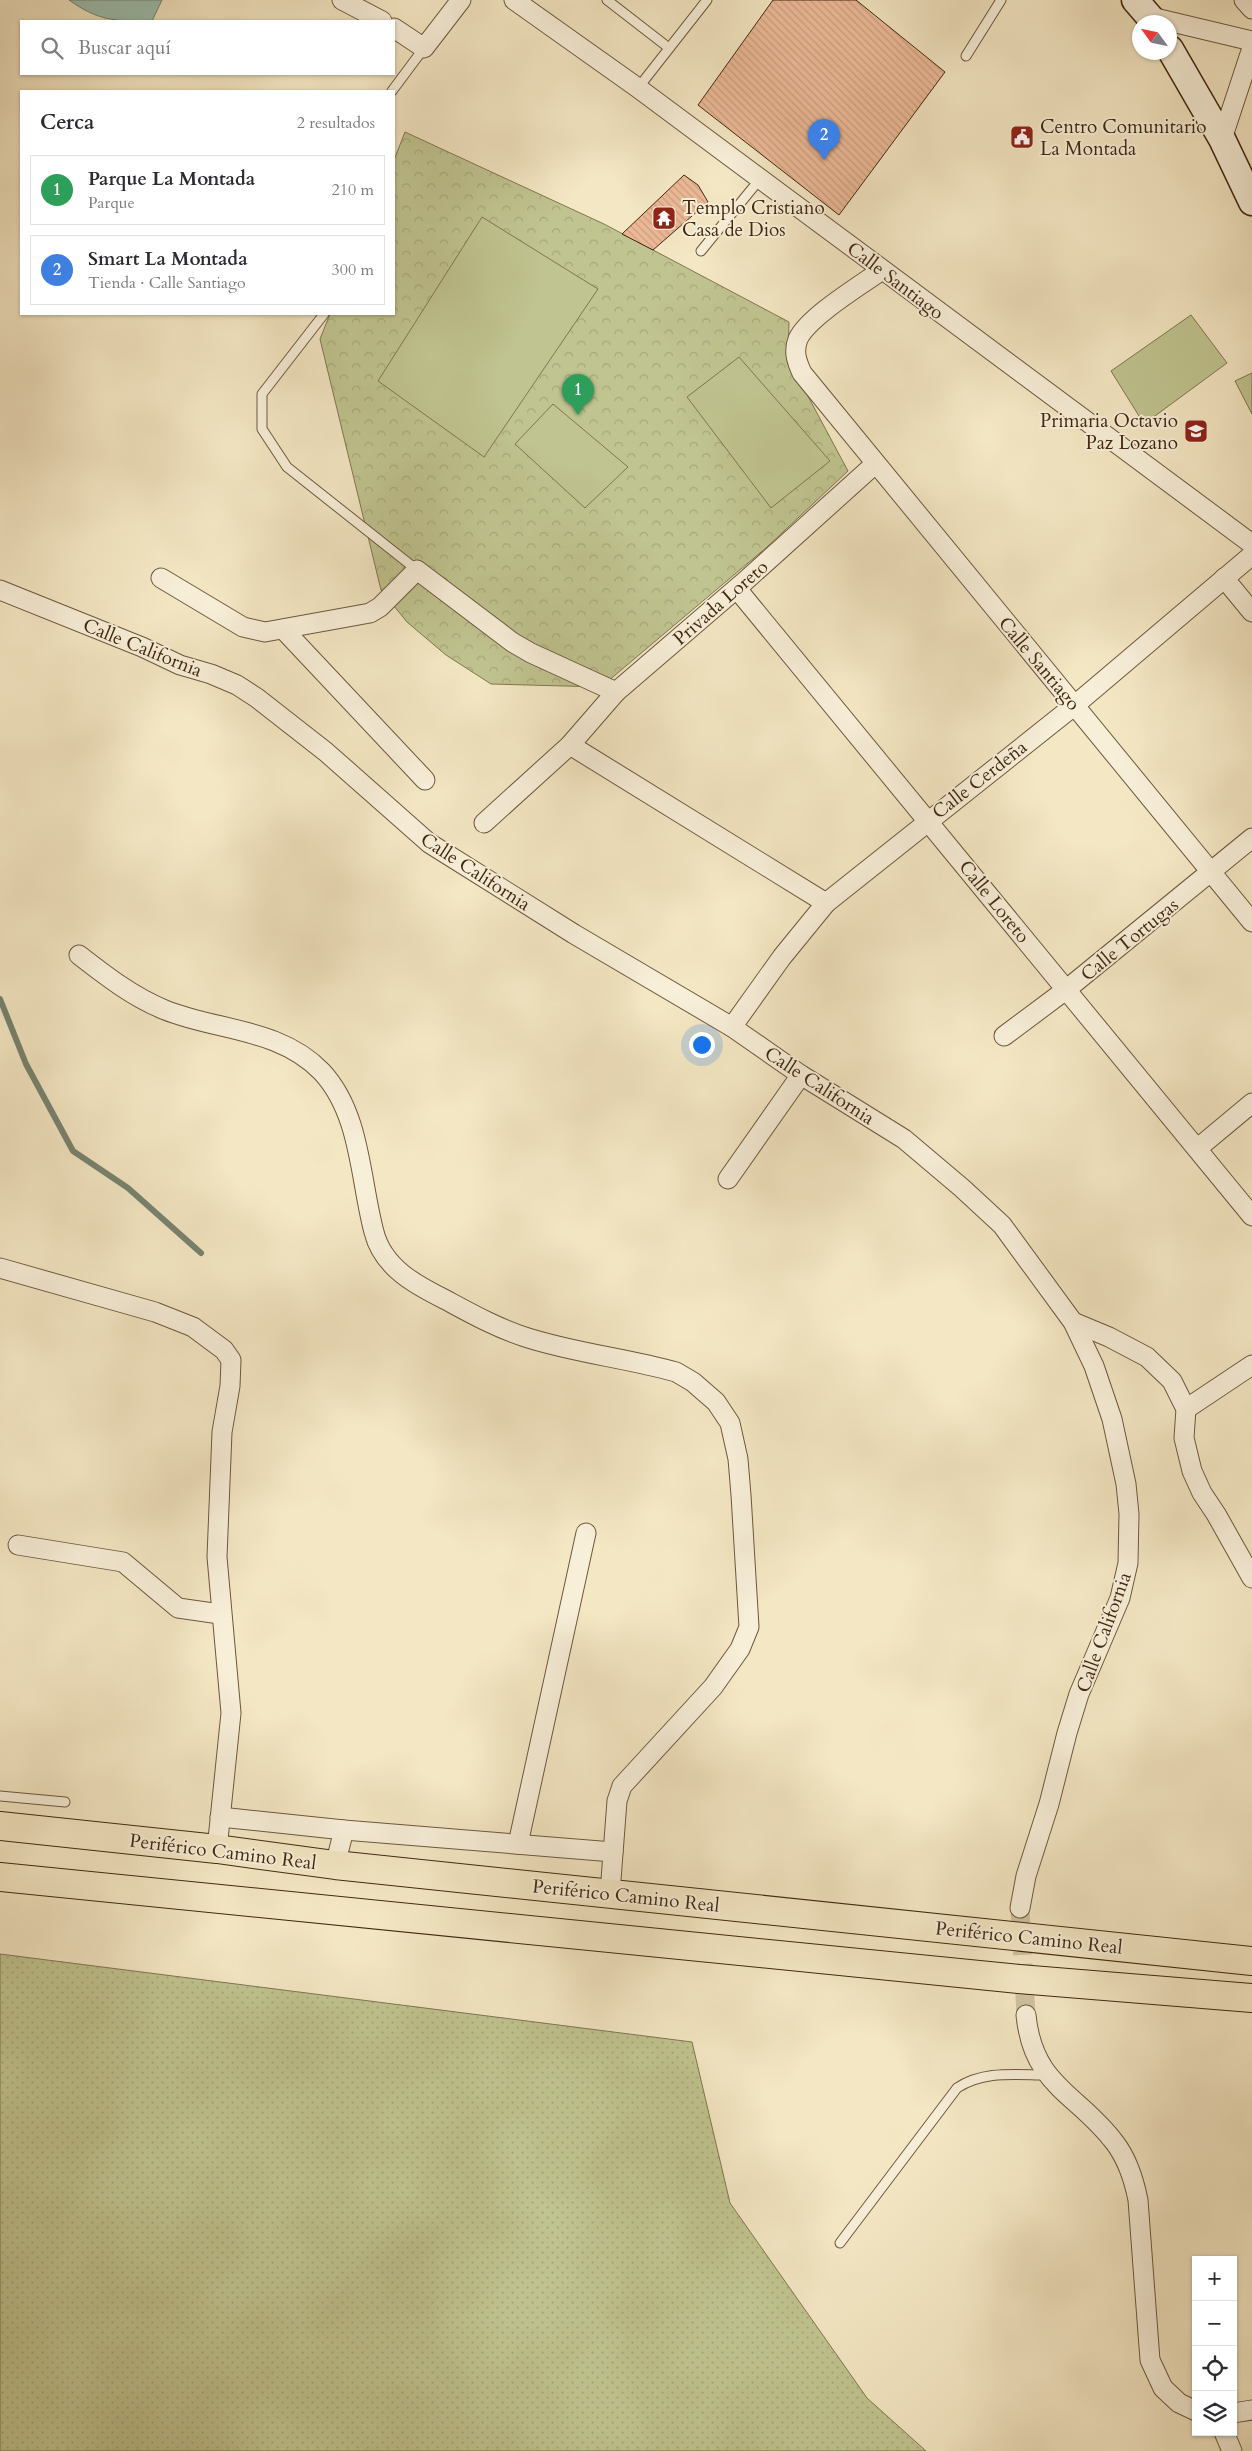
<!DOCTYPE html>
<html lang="es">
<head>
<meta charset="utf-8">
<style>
	body { margin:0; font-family:Cardo,serif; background:#f2f2f3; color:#2b2b33 }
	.controls { position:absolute; right:15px; bottom:15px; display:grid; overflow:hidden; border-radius:0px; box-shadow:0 1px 4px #0004 }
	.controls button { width:45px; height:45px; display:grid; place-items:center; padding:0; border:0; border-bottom:1px solid #e1e1e2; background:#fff; color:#2b2b33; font:25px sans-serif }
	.compass { position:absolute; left:1132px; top:15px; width:45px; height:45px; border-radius:50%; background:#fff; box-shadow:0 1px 4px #0004; rotate:303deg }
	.you { position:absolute; left:701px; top:1044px; width:18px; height:18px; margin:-12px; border:4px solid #fff; border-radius:50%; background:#1a73e8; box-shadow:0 0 0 8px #1a73e833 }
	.badge { display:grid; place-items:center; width:32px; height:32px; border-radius:50%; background:#0b8043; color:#fff; font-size:16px; font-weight:700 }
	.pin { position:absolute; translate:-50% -41px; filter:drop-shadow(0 1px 2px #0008) }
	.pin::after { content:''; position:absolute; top:26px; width:18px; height:15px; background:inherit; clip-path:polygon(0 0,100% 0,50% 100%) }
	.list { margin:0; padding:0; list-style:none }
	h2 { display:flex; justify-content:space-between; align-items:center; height:65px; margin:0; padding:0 20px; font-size:21px }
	h2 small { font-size:16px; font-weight:400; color:#7c7c81 }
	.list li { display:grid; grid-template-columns:32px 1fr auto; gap:15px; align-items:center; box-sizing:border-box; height:70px; margin:0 10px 10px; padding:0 10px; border:1px solid #e1e1e2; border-radius:0px }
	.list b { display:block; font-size:19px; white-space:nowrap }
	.list p { margin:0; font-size:16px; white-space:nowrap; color:#7c7c81 }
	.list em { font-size:16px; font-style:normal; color:#7c7c81 }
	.icon { flex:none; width:28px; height:28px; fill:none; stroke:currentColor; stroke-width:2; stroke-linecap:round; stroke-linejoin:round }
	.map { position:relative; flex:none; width:1252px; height:2451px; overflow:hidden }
	.search { position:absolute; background:#fff; box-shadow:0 1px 4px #0004; left:20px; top:20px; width:375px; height:55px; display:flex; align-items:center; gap:12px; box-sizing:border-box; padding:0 18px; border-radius:0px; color:#7c7c81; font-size:19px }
	.panel { position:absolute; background:#fff; box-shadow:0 1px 4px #0004; left:20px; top:90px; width:375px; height:225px; border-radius:0px }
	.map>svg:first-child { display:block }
	.grass { fill:url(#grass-dots); stroke:#807650 }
	.park { fill:url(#park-crowns); stroke:#807650 }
	.garden { fill:#c0c490; stroke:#807650 }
	.water { fill:#9cc0b0; stroke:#778370 }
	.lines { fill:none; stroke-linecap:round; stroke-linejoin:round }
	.stream { stroke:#778370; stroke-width:6 }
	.building { fill:url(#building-back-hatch); stroke:#402810 }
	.street-tunnel { stroke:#d0c1a0; stroke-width:19; stroke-dasharray:19 9; stroke-linecap:butt }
	.lane-casing { stroke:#6d583d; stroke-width:11 }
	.street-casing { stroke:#6d583d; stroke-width:21 }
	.secondary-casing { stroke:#402810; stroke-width:29 }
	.highway-casing { stroke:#402810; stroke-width:30 }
	.lane { stroke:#f8efd9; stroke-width:9 }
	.street { stroke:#f8efd9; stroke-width:19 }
	.secondary { stroke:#f8efd9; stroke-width:26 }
	.highway { stroke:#f4e7c4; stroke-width:28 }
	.labels { text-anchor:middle; stroke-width:4; stroke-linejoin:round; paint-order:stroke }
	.poi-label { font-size:19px; fill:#402810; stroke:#f8efd9; text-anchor:start }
	.street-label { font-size:19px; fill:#402810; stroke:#f8efd9 }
</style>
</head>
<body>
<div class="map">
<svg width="1252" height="2451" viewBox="0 0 1252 2451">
	<defs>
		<pattern id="grass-dots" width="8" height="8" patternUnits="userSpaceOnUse" patternTransform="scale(1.25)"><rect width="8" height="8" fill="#c0c490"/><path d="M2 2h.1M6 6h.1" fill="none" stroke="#a6a87b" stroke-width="1.8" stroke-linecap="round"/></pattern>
		<pattern id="park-crowns" width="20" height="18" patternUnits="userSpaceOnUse" patternTransform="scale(1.25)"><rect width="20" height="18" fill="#c0c490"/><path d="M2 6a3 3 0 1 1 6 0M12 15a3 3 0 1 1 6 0" fill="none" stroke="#a6a87b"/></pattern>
		<pattern id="building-back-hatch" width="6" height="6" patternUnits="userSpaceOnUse" patternTransform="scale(1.25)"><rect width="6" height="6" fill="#ecb997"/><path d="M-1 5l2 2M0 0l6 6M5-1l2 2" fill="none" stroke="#cb9f81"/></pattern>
	</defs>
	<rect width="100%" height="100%" fill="#f4e7c4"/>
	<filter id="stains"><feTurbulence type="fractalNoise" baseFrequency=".004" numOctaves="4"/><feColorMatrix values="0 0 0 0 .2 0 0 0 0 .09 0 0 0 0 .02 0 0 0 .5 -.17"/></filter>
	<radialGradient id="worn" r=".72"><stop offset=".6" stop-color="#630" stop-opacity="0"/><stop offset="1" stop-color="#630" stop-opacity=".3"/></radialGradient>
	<!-- grass -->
	<polygon class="grass" points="0,1954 692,2042 730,2203 867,2398 926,2451 0,2451"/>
	<!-- park -->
	<polygon class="park" points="405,132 604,224 789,322 788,359 848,471 767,547 601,687 491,684 446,655 407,622 381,590 320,339 330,314 394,314 394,160"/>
	<!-- garden -->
	<g class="garden">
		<polygon points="482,217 598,289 484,457 378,381"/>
		<polygon points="1191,315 1227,363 1144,424 1111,371"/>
		<polygon points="739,357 830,461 771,508 687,397"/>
		<polygon points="1252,373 1252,414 1235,381"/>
		<polygon points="553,404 628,467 585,508 515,444"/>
	</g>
	<!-- water -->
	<path class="water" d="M69,0H162L152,21C116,21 100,22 69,0Z"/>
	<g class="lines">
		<!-- stream -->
		<polyline class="stream" points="0,999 26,1064 73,1151 128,1188 201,1253"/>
	</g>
	<!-- building -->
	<g class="building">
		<polygon points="773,0 856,0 945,72 839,215 698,105"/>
		<polygon points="684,175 698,185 708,202 653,250 622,234"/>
	</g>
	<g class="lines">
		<!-- street-tunnel -->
		<polyline class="street-tunnel" points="1020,1908 1026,2015"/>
		<!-- lane casing -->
		<g class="lane-casing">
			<g id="lane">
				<polyline points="607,0 669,48"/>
				<polyline points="966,56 1001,0"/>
				<polyline points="638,88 707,0"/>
				<polyline points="392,91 424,48"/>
				<polyline points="701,251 760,179"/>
				<polyline points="324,314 262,394 262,429 287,467 417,570"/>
				<polyline points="0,1796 65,1802"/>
				<path d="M840,2243L957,2088C984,2070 1016,2075 1048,2075"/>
			</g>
		</g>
		<!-- street casing -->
		<g class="street-casing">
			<g id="street">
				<polyline points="342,0 382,21"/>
				<polyline points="514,0 638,88 1252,544"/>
				<polyline points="1244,0 1252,9"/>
				<polyline points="1151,17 1252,41"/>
				<polyline points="394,28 424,48 461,0"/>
				<polyline points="1222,139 1252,48"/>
				<path d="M882,270C861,285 808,317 798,339C793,352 797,362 802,373L1252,922"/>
				<polyline points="161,578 243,627 265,632 370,613 380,607 417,570 512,642 531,653 616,692"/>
				<polyline points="1224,578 1252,612"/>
				<polyline points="737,589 1252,1216"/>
				<polyline points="0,590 142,647 180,665 211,674 237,685 257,698 326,752 429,843 574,934 732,1027 801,1075 904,1139 962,1188 1002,1225 1073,1322 1094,1366 1112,1419 1126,1484 1129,1514 1128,1563 1120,1598 1079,1694 1067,1733 1049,1804 1026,1876 1020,1908"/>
				<polyline points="283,629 425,780"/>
				<polyline points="570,745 826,903"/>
				<polyline points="484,823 570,745 616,692 744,582 875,464"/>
				<path d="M79,955C106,976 133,997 165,1010C217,1031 280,1028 322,1072C361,1114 360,1180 374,1232C383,1268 416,1285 446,1300C472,1314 497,1328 525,1337C574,1353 626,1358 676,1372L693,1382L716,1402L730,1423L738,1459L741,1495L749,1627L740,1649L713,1687L622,1786L617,1801L610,1893"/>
				<polyline points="732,1027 782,957 826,903 1075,705 1252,555"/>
				<polyline points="1004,1036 1067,989 1252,838"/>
				<polyline points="1198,1148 1252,1103"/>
				<polyline points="728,1179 801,1075"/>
				<polyline points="0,1268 155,1312 193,1327 224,1350 231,1360 230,1386 222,1432 217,1557 231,1713 217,1849"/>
				<polyline points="1073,1322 1109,1337 1147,1357 1172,1381 1186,1409 1184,1438 1192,1471 1202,1493 1216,1514 1252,1578"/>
				<polyline points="1186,1409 1252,1365"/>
				<polyline points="18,1545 123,1562 178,1608 220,1614"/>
				<polyline points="220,1817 344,1830 613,1852"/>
				<polyline points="518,1844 586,1533"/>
				<polyline points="335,1865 344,1830"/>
				<path d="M1026,2015C1033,2087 1079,2094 1115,2143C1128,2160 1134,2180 1138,2200L1150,2360L1163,2388L1179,2403L1196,2411"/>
				<polyline points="1233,2413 1252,2410"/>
				<polyline points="1224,2432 1232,2451"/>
			</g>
		</g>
		<!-- secondary casing -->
		<g class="secondary-casing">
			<g id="secondary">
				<polyline points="1135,0 1154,22"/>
				<polyline points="1170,49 1222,139 1252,202"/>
			</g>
		</g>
		<!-- highway casing -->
		<g class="highway-casing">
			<g id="highway">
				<polyline points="0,1826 217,1849 335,1865 1252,1961"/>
				<polyline points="0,1877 1019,1979 1252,1998"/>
			</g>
		</g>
		<!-- lane -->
		<use href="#lane" class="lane"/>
		<!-- street -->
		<use href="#street" class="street"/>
		<!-- secondary -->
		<use href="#secondary" class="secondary"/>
		<!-- highway -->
		<use href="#highway" class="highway"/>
	</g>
	<!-- icons -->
	<defs>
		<g id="civic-square" transform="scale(1.25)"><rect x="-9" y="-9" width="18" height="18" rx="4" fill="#8f2418" stroke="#f8efd9"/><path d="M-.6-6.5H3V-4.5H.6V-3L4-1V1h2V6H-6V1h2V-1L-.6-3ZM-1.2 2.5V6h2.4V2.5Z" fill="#fff"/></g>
		<g id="temple-square" transform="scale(1.25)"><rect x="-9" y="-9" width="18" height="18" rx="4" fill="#8f2418" stroke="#f8efd9"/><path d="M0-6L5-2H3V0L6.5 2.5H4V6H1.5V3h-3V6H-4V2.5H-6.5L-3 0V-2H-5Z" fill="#fff"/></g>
		<g id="school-square" transform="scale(1.25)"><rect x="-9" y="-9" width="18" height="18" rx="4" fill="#8f2418" stroke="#f8efd9"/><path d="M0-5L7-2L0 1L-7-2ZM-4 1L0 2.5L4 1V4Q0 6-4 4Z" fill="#fff"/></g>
	</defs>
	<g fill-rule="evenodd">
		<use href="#civic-square" x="1022" y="137"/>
		<use href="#temple-square" x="664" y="218"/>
		<use href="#school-square" x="1196" y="431"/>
	</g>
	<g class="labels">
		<!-- poi labels -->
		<g class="poi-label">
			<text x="1040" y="133">Centro Comunitario<tspan x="1040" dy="22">La Montada</tspan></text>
			<text x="682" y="214">Templo Cristiano<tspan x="682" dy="22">Casa de Dios</tspan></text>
			<text x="1178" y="427" text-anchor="end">Primaria Octavio<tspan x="1178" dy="22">Paz Lozano</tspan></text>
		</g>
		<!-- street labels -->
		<g class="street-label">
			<text transform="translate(896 280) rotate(37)" y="7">Calle Santiago</text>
			<text transform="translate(720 602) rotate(-41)" y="7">Privada Loreto</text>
			<text transform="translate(143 647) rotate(22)" y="7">Calle California</text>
			<text transform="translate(1040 663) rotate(50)" y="7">Calle Santiago</text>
			<text transform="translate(979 779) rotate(-38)" y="7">Calle Cerdeña</text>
			<text transform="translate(476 871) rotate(33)" y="7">Calle California</text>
			<text transform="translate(995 901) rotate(51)" y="7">Calle Loreto</text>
			<text transform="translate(1129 939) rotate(-39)" y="7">Calle Tortugas</text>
			<text transform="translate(820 1085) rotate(33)" y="7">Calle California</text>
			<text transform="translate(1103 1632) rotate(-70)" y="7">Calle California</text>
			<text transform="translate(223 1851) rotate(7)" y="7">Periférico Camino Real</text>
			<text transform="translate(626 1895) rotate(6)" y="7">Periférico Camino Real</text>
			<text transform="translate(1029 1937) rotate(6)" y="7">Periférico Camino Real</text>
		</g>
	</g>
	<rect width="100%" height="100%" filter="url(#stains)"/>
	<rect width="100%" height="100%" fill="url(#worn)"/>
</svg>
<div class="controls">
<button>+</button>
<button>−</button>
<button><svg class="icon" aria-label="locate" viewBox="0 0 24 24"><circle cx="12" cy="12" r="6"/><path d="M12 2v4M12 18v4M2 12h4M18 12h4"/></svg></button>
<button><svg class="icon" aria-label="layers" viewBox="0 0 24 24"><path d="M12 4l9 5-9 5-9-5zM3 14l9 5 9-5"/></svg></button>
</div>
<svg class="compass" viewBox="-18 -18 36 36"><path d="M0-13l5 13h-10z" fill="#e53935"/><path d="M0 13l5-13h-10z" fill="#7c7c81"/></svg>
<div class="you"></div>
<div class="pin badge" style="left:578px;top:415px;background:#2e9e5b">1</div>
<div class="pin badge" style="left:824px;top:160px;background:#3f7fe0">2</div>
<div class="search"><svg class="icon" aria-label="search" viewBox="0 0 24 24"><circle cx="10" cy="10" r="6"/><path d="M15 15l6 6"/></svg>Buscar aquí</div>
<section class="panel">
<h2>Cerca<small>2 resultados</small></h2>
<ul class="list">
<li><span class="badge" style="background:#2e9e5b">1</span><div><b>Parque La Montada</b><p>Parque</p></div><em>210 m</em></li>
<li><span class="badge" style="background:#3f7fe0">2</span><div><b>Smart La Montada</b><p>Tienda · Calle Santiago</p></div><em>300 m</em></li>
</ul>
</section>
</div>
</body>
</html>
